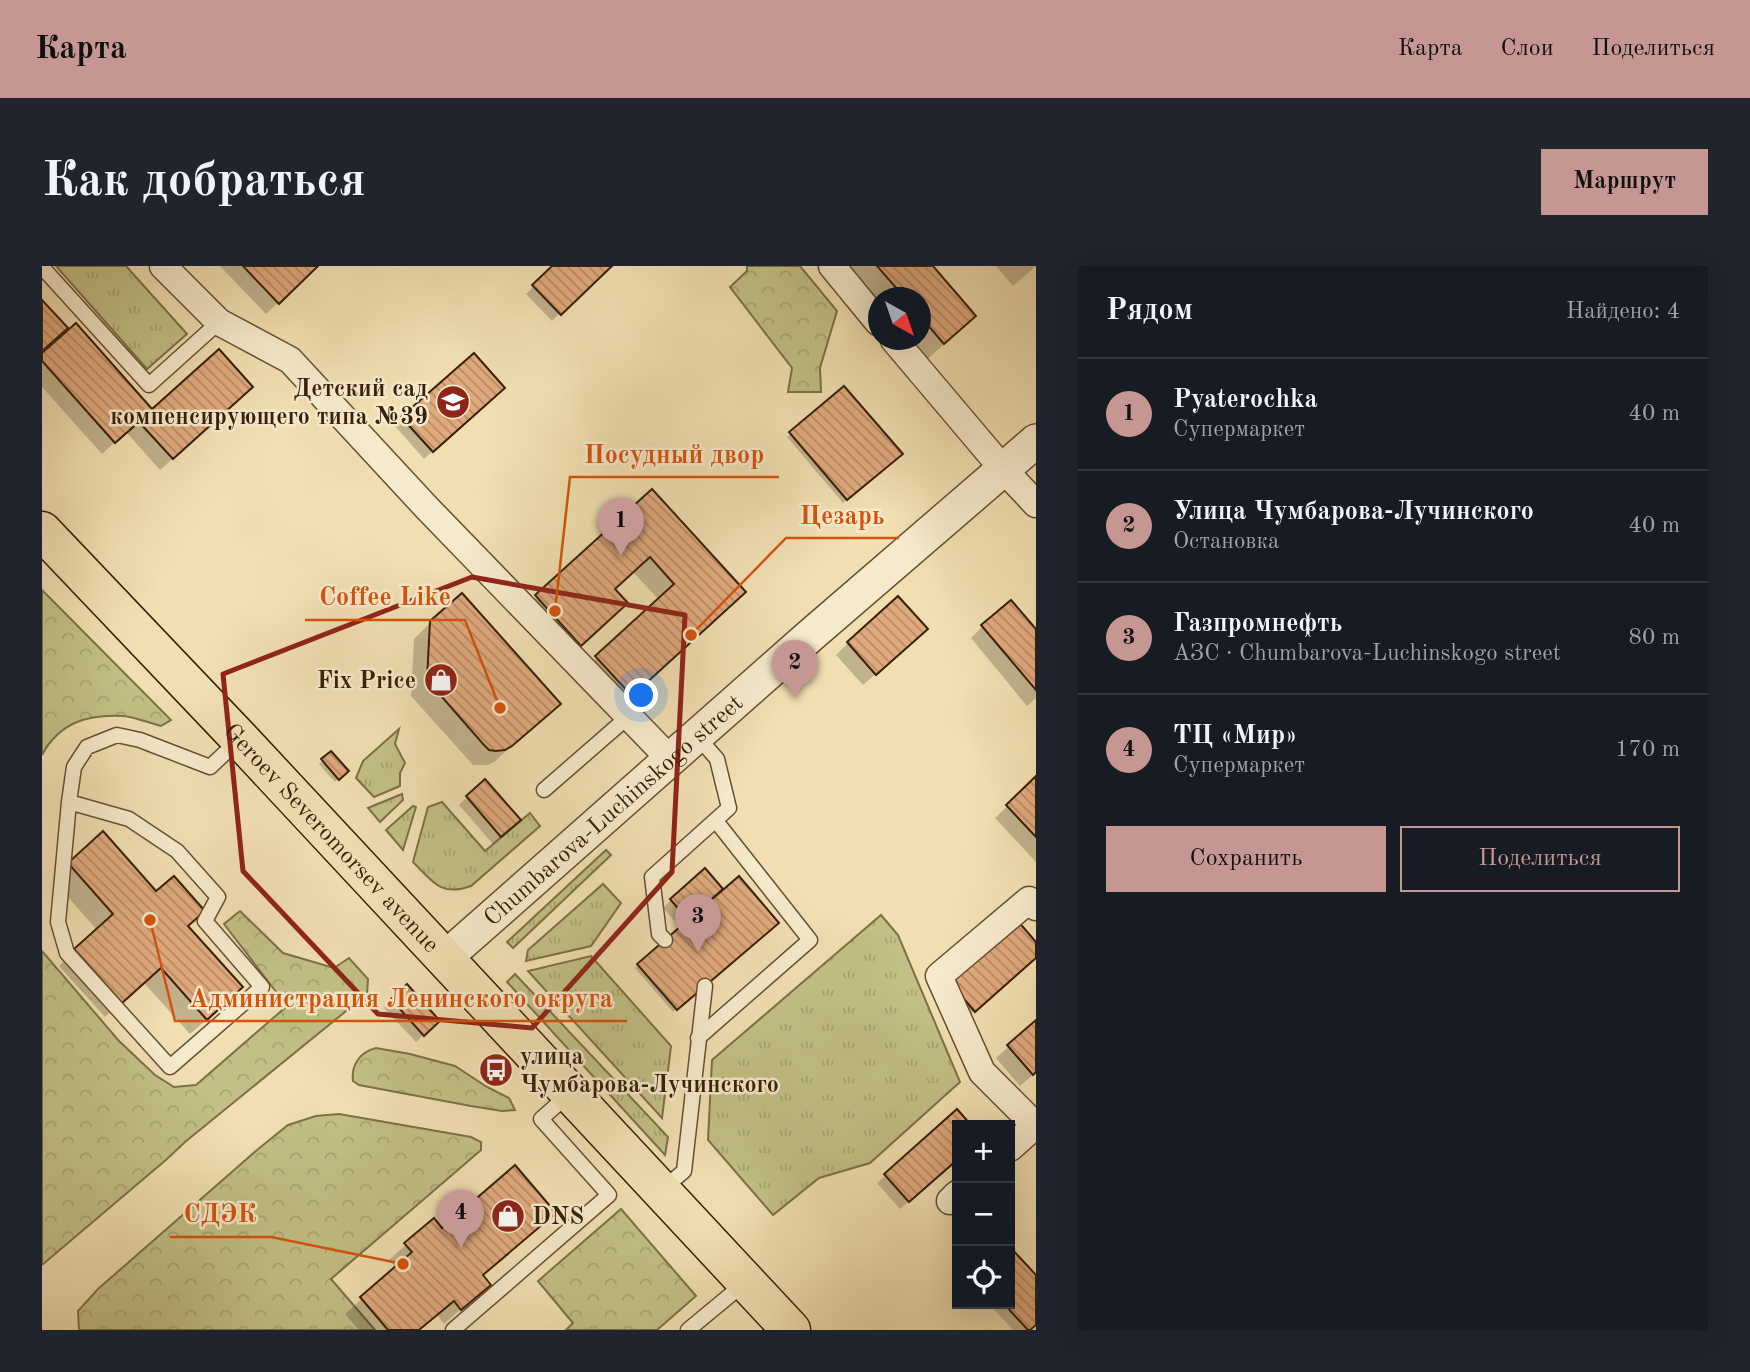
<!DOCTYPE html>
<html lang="ru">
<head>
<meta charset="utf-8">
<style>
	body { margin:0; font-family:"Old Standard TT",serif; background:#20242c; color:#f1f3f6 }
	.controls { position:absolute; right:21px; bottom:21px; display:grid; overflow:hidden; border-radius:0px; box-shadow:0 7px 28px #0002 }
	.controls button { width:63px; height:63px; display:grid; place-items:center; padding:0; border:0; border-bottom:2px solid #363941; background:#171b24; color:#f1f3f6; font:35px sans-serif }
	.compass { position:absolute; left:826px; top:21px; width:63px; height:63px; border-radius:50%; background:#171b24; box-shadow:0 7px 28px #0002; rotate:140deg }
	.you { position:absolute; left:600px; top:430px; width:24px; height:24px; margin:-18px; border:5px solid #fff; border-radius:50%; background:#1a73e8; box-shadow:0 0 0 10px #1a73e833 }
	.badge { display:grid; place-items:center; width:46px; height:46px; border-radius:50%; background:#c59692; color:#111; font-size:23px; font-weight:700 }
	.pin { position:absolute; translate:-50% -58px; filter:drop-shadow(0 2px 4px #0008) }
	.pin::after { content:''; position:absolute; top:37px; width:24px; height:21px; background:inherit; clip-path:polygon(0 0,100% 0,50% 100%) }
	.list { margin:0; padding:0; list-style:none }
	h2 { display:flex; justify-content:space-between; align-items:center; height:91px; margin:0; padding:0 28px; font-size:30px }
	h2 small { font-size:23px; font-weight:400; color:#9ea1a6 }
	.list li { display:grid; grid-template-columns:46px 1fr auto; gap:21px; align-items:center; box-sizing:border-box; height:112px; padding:0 28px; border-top:2px solid #363941 }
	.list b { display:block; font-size:26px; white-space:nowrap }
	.list p { margin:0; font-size:23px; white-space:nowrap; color:#9ea1a6 }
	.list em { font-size:23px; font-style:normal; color:#9ea1a6 }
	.actions { display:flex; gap:14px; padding:21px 28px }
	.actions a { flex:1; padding:16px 0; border:2px solid #c59692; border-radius:0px; text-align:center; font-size:24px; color:#c59692 }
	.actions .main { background:#c59692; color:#111 }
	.icon { flex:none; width:38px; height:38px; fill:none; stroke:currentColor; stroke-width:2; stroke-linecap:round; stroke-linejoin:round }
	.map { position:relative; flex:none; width:994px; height:1064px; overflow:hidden; border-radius:0px }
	header { display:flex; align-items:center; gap:42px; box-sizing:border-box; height:98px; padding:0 35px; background:#c59692; color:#111 }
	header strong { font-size:33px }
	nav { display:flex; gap:38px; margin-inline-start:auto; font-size:24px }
	.intro { display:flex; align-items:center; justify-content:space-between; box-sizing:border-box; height:168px; padding:0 42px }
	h1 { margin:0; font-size:49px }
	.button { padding:18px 32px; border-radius:0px; background:#c59692; color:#111; font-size:24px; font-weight:700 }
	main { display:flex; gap:42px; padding:0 42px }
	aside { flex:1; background:#171b24; border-radius:0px; box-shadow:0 7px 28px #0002 }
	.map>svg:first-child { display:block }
	.grass { fill:url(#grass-tufts); stroke:#7e7046; stroke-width:2 }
	.forest { fill:url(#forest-crowns); stroke:#7e7046; stroke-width:2 }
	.shadow { fill:#0003 }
	.building { fill:url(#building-back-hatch); stroke:#391f07; stroke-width:2 }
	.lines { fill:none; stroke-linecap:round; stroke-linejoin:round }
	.service-casing { stroke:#674f32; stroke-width:17 }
	.minor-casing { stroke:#674f32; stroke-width:29 }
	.tertiary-casing { stroke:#674f32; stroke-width:36 }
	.primary-casing { stroke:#391f07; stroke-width:41 }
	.service { stroke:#f6eacc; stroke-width:14 }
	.minor { stroke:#f6eacc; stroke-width:26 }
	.tertiary { stroke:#f6eacc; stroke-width:33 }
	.primary { stroke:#f1dfb1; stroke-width:38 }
	.marked { fill:none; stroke:#8f2418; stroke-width:5; stroke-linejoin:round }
	.labels { text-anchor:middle; stroke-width:5; stroke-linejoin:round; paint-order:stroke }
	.poi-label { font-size:24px; font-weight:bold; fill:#391f07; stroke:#f6eacc; text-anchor:end }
	.street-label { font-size:24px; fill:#391f07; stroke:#f6eacc }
	.leader { fill:none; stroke:#d6530c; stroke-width:2.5 }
	.callout-dot { fill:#d6530c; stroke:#f6eacc; stroke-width:2.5 }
	.callout-label { font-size:26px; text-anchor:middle; font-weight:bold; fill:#d6530c; stroke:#f6eacc; stroke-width:5; stroke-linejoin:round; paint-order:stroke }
</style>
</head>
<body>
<header>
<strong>Карта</strong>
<nav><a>Карта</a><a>Слои</a><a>Поделиться</a></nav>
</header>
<div class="intro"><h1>Как добраться</h1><a class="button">Маршрут</a></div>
<main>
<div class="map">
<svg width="994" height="1064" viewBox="0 0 994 1064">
	<defs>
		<pattern id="grass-tufts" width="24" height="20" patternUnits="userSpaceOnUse" patternTransform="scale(1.75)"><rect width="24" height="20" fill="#c2c086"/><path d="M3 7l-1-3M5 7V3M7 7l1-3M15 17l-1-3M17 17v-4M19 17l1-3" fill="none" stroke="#a7a572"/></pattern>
		<pattern id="forest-crowns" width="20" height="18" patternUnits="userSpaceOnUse" patternTransform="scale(1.75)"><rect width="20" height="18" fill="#c2c086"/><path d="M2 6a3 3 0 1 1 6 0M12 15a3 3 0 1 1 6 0" fill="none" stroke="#a7a572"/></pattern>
		<pattern id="building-back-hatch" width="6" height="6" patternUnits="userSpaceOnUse" patternTransform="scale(1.75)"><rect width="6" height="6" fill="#e0aa7e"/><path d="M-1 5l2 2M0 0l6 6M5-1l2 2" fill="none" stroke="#b78a65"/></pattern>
	</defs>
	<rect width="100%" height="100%" fill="#f1dfb1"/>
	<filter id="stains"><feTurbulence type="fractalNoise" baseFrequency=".00286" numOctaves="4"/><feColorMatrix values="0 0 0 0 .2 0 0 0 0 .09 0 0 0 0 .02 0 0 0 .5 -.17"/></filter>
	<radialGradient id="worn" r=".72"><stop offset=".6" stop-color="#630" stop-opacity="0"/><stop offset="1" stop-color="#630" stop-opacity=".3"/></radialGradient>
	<!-- grass -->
	<g class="grass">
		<polygon points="14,0 84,0 145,68 105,103"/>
		<polygon points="357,463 353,478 363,497 358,507 358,520 332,531 314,512 321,495"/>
		<polygon points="360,528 361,534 338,556 326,542"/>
		<path d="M400,536L443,585L488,547L498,560L429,620C399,631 391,616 371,596L386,541Z"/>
		<polygon points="371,540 374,541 361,584 344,564"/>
		<polygon points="564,584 569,589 471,682 465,676"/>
		<polygon points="561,618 579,637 549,680 484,695 486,684"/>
		<polygon points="839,649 856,669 918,816 828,897 777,912 731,949 666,874 670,794"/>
		<polygon points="549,690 629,780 620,852 486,705"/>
		<polygon points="473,708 626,871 623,889 465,716"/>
	</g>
	<!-- forest -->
	<g class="forest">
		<polygon points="705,0 758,0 795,45 778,102 779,126 746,126 750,102 688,21 705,5"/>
		<path d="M0,324L129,454L119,460C107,457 93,451 81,450C45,448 17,457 0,489Z"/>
		<polygon points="198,645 241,687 292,702 307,692 326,713 325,728 143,876 125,893 0,999 0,685 77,775 113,809 132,821 154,819 245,740 182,658"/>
		<path d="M334,782L368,788L413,800L445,821L467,832L473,844L460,845L429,840L317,819L311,815C309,799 318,786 334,782Z"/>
		<polygon points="297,848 429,871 439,876 439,884 289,1013 333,1064 37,1064 36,1045 56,1023 215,884 246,859 274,850"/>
		<polygon points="579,943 654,1030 615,1064 524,1064 531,1057 496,1015"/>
	</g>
	<!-- shadow -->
	<g class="shadow">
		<polygon points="178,0 274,0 224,48"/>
		<polygon points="513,0 568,0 510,55 484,28"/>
		<polygon points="793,0 889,0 932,50 909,72 879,99 857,74 878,74 878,32 836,32 836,50"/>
		<polygon points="954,0 994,0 971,20"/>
		<polygon points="0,90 110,145 197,133 118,204 84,166 60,188 0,121"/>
		<polygon points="802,122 858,188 801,237 745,171"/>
		<polygon points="453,130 382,193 353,160 361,152"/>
		<polygon points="610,225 686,342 573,444 539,407 617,334 591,306 571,324 568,353 522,395 478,347"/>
		<polygon points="389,356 516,438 452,496 446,499 431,499 369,430 372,373"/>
		<polygon points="941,360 994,366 994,432 985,440 929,372"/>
		<polygon points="871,375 821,419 794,389 806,377"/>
		<polygon points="289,487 305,505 293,516 277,498"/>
		<polygon points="994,513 994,596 953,552"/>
		<polygon points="425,531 469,562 451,578 417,539"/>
		<polygon points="27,598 145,661 183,737 148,768 102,717 63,751 17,700 55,664 11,614"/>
		<polygon points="671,631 734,656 631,746 593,702 639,662 621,642 629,634"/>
		<polygon points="994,678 994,691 920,756 894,727"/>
		<polygon points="365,721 396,755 374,776 342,742"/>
		<polygon points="994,756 994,806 978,820 954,792"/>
		<polygon points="915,846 927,859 915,859 915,893 858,943 835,917"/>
		<polygon points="391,954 400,964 496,962 440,1010 447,1018 402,1058 395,1049 377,1064 317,1064 303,1048 354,1002 347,994"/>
		<polygon points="968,983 994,1011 994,1057 986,1064 971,1064 947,1038 968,1038"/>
	</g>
	<!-- building -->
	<g class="building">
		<polygon points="201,0 276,0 237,38"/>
		<polygon points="510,0 570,0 519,49 490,19"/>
		<polygon points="835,0 891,0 934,50 902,78 878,50 878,32 863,32"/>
		<polygon points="0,34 26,62 0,85"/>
		<polygon points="34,57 110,143 177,83 211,121 131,193 97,156 73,177 0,95 0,87"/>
		<polygon points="432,87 463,122 391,186 359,151"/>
		<polygon points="802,120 861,188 805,234 747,166"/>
		<polygon points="610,223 704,326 590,430 553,390 632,318 608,291 573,323 586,337 539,380 493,329"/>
		<polygon points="420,327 519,438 470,480 463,484 454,485 447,484 442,479 385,414 388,355"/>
		<polygon points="856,330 886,363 834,409 805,376"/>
		<polygon points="969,334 994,363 994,424 939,359"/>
		<polygon points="289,485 307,505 297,514 279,493"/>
		<polygon points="994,510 994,571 964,539"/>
		<polygon points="443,513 479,554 459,571 424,530"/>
		<polygon points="61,565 114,625 132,610 163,645 146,660 201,721 165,754 119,702 80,737 32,683 71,648 26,597"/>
		<polygon points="663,602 681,623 646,654 628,633"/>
		<polygon points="697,610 737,657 635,744 595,698"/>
		<polygon points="974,653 994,676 994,692 933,746 905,713"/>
		<polygon points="365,718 398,755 382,770 349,733"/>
		<polygon points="994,754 994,806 991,809 965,779"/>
		<polygon points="915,843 929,859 915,859 915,894 867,936 842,908"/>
		<polygon points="473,899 514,947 441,1009 449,1019 419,1044 412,1035 377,1064 346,1064 318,1031 370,986 362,977 392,952 400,962"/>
		<polygon points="968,981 994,1009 994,1059 988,1064 986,1064 962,1038 968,1038"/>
	</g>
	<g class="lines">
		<!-- service casing -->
		<g class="service-casing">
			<g id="service">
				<polyline points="0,1 107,119 177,56"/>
				<polyline points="502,524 587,450"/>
				<polyline points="27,536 87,553 135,585 176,631 163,655 220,721 128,801 25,687 16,656 27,536 32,501 45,481 75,469 98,474 168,501 196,475"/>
				<polyline points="623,674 617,668 610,611 687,542 675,493 655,470"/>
				<polyline points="656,772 768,674 674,555"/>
				<polyline points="621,923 642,905 663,720"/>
				<polyline points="411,1064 567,929 499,853 527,828"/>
				<polyline points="646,1064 704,1016"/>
			</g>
		</g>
		<!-- minor casing -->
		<g class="minor-casing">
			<g id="minor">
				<polyline points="121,0 177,56 248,94 386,243 628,493"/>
				<polyline points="790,0 836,56"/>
				<polyline points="852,74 961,203 994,238"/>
				<polyline points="993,859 940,806 897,710 987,634 994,641"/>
				<polyline points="968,882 994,859"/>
				<polyline points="908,935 915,928"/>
			</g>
		</g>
		<!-- tertiary casing -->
		<g class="tertiary-casing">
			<g id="tertiary">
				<path id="s1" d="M403,692L769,369L994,175"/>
			</g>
		</g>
		<!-- primary casing -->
		<g class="primary-casing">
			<g id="primary">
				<path id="s2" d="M0,265L198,473L749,1064"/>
			</g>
		</g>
		<!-- service -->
		<use href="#service" class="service"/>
		<!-- minor -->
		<use href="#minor" class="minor"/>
		<!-- tertiary -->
		<use href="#tertiary" class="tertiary"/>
		<!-- primary -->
		<use href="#primary" class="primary"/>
	</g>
	<!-- marked area -->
	<path class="marked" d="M430,311L643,349L630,606L490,762L336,748L201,605L181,408Z"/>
	<!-- icons -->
	<defs>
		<g id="school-disc" transform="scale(1.75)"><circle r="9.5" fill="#8f2418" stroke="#f6eacc"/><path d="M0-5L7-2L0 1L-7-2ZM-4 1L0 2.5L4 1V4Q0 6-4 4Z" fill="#fff"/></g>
		<g id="shop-disc" transform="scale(1.75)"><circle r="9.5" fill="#8f2418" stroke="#f6eacc"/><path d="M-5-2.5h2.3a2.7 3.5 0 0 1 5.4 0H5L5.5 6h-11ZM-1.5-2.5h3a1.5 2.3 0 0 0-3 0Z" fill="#fff"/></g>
		<g id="bus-disc" transform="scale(1.75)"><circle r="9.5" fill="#8f2418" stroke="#f6eacc"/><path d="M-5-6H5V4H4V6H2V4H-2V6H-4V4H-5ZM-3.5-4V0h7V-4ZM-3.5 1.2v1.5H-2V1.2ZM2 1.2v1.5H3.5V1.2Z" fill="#fff"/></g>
	</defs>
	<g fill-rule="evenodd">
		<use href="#school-disc" x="411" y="136"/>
		<use href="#shop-disc" x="399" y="414"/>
		<use href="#bus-disc" x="454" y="804"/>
		<use href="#shop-disc" x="466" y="950"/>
	</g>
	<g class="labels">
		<!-- poi labels -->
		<g class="poi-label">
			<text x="386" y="130">Детский сад<tspan x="386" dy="28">компенсирующего типа №39</tspan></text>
			<text x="374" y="422">Fix Price</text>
			<text x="478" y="798" text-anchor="start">улица<tspan x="478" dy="28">Чумбарова-Лучинского</tspan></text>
			<text x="490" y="958" text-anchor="start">DNS</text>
		</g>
		<!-- street labels -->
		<g class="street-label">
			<text dy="8" stroke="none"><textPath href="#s1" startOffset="224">Chumbarova-Luchinskogo street</textPath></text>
			<text dy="8" stroke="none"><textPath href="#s2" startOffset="422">Geroev Severomorsev avenue</textPath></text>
		</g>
	</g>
	<!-- callouts -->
	<path class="leader" d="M513 345L528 211H737M649 369L744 272H857M458 442L423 354H263M108 654L133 755H585M361 998L229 971H128"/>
	<g class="callout-dot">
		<circle cx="513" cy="345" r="7"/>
		<circle cx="649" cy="369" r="7"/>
		<circle cx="458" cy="442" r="7"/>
		<circle cx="108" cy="654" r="7"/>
		<circle cx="361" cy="998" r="7"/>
	</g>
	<g class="callout-label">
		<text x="632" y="197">Посудный двор</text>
		<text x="800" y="258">Цезарь</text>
		<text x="343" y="339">Coffee Like</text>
		<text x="359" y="741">Администрация Ленинского округа</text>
		<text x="178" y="956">СДЭК</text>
	</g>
	<rect width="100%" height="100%" filter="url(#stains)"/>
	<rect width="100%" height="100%" fill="url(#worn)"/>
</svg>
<div class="controls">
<button>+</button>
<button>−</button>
<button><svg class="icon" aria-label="locate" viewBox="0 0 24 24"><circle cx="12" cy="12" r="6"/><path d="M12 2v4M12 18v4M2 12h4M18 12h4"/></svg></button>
</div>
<svg class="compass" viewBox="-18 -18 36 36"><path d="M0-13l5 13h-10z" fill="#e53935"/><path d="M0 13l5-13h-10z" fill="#9ea1a6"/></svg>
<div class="you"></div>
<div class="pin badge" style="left:579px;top:290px">1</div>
<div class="pin badge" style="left:753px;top:432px">2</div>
<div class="pin badge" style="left:656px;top:686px">3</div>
<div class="pin badge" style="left:419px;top:982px">4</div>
</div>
<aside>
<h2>Рядом<small>Найдено: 4</small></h2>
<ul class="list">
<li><span class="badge">1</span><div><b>Pyaterochka</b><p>Супермаркет</p></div><em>40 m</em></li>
<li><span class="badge">2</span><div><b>Улица Чумбарова-Лучинского</b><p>Остановка</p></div><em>40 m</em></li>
<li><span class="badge">3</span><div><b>Газпромнефть</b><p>АЗС · Chumbarova-Luchinskogo street</p></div><em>80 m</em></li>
<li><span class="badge">4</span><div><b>ТЦ «Мир»</b><p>Супермаркет</p></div><em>170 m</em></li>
</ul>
<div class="actions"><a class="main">Сохранить</a><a>Поделиться</a></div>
</aside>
</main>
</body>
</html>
